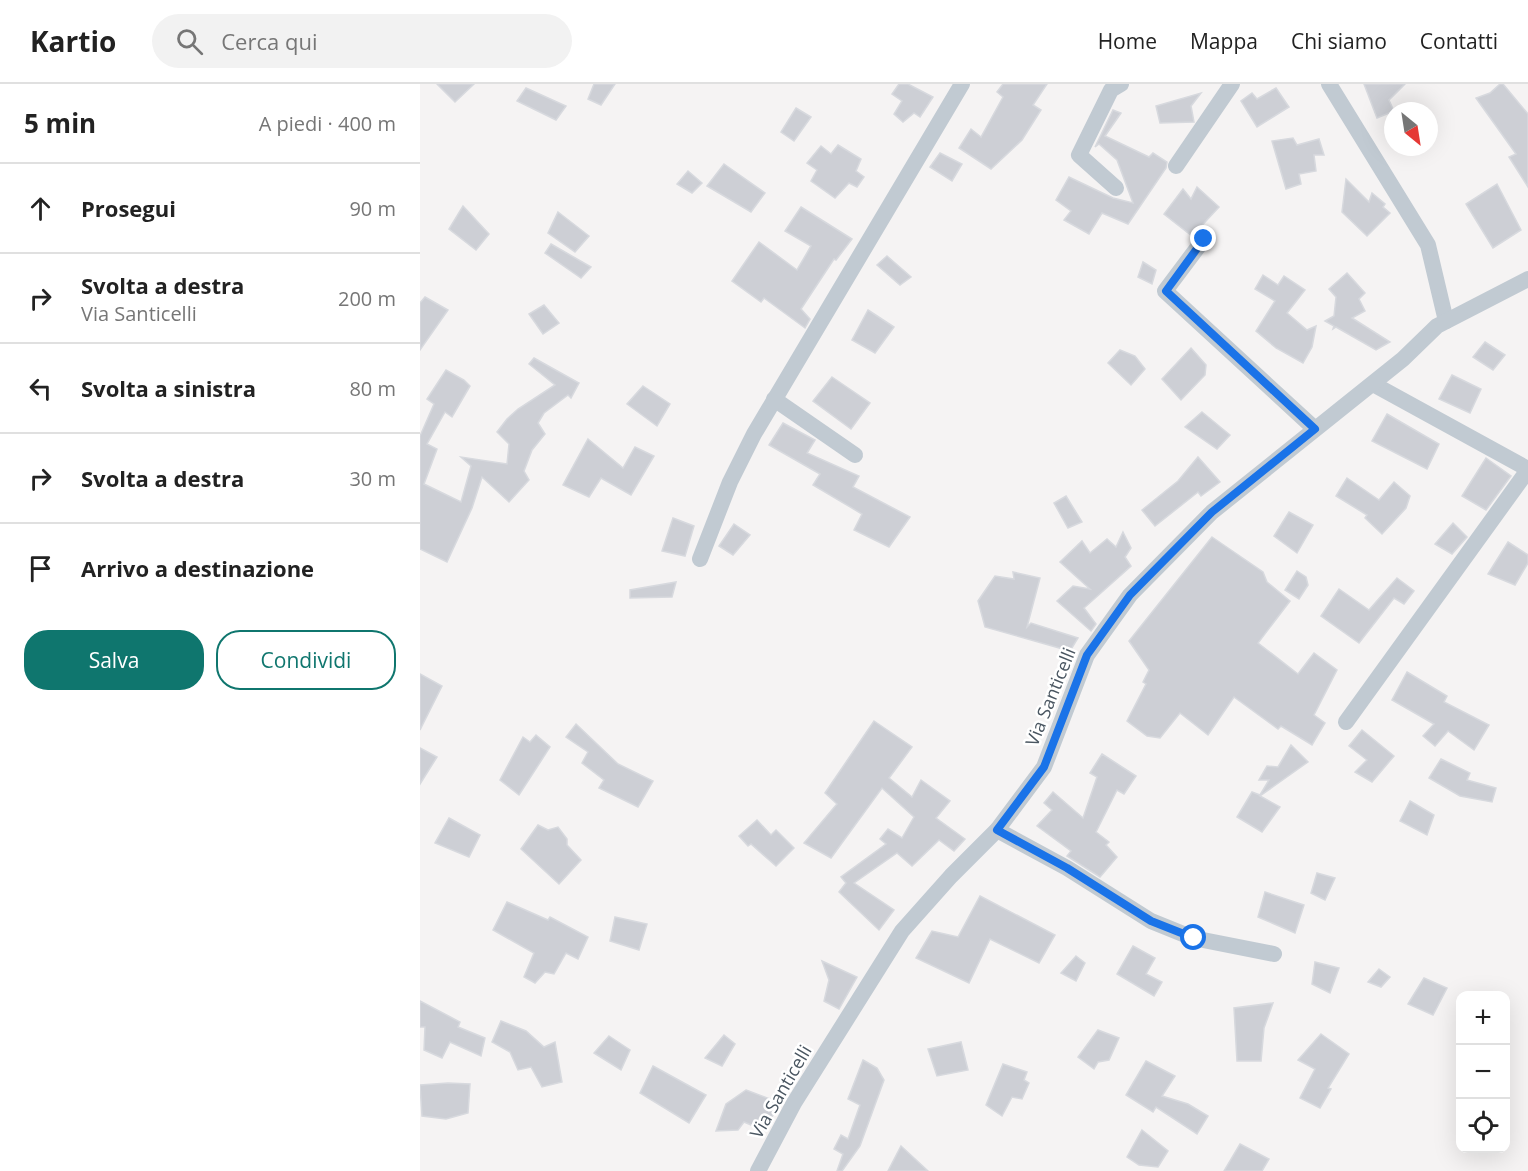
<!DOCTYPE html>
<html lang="it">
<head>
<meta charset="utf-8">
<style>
	body { margin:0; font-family:"Open Sans",sans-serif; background:#f2f2f2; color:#222 }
	.controls { position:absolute; right:18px; bottom:18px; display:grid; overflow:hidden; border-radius:12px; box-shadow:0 6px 24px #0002 }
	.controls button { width:54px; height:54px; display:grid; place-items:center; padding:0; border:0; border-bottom:2px solid #e0e0e0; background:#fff; color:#222; font:30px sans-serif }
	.compass { position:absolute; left:964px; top:18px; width:54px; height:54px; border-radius:50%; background:#fff; box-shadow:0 6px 24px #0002; rotate:150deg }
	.stop { position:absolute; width:18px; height:18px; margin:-14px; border:4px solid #1a73e8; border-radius:50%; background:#fff }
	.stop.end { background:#1a73e8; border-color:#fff; box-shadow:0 2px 6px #0008 }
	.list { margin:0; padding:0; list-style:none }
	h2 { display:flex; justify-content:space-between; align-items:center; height:78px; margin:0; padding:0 24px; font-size:26px }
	h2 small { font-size:20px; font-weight:400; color:#767676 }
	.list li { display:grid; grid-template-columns:39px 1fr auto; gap:18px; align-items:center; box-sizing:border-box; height:90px; padding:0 24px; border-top:2px solid #e0e0e0 }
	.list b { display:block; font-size:22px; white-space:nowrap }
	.list p { margin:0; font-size:20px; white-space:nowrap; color:#767676 }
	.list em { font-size:20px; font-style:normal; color:#767676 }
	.actions { display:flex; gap:12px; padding:18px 24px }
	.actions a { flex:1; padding:14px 0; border:2px solid #0f766e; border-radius:24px; text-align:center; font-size:21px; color:#0f766e }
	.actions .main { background:#0f766e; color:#fff }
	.icon { flex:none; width:33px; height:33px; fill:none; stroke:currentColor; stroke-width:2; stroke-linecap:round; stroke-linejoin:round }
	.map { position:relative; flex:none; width:1108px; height:1087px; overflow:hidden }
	header { display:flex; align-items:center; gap:36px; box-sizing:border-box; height:84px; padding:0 30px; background:#fff; border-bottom:2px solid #e0e0e0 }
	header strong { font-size:28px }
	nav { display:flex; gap:33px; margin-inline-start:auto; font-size:21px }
	.search { width:420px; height:54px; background:#f2f2f2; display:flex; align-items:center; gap:15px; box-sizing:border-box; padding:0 21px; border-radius:33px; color:#767676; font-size:22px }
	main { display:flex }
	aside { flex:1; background:#fff }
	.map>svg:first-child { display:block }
	.building { fill:#cdcfd5; stroke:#d7d9de; stroke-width:1.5 }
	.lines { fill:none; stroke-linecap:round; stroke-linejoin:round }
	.street { stroke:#c1cad2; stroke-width:16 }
	.route { stroke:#1a73e8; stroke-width:8 }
	.labels { text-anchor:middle; stroke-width:5; stroke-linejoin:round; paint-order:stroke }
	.street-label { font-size:18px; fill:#4a5661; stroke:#fff }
</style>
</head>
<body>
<header>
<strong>Kartio</strong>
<div class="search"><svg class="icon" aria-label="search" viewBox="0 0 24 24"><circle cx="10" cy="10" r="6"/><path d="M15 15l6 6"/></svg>Cerca qui</div>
<nav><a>Home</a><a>Mappa</a><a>Chi siamo</a><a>Contatti</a></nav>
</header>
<main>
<aside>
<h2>5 min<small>A piedi · 400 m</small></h2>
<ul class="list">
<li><svg class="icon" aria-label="ahead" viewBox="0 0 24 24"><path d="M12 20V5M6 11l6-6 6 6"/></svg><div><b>Prosegui</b></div><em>90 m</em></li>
<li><svg class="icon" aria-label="right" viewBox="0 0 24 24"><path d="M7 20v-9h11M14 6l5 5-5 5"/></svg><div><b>Svolta a destra</b><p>Via Santicelli</p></div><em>200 m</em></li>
<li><svg class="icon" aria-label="left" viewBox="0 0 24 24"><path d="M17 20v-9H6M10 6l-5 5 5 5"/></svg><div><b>Svolta a sinistra</b></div><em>80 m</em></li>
<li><svg class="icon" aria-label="right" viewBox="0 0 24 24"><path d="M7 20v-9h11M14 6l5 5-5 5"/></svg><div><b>Svolta a destra</b></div><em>30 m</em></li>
<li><svg class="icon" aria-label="arrive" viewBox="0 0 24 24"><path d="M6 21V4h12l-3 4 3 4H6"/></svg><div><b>Arrivo a destinazione</b></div></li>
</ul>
<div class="actions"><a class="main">Salva</a><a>Condividi</a></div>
</aside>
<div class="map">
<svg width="1108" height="1087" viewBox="0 0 1108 1087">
	<rect width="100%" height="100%" fill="#f5f3f3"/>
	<!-- building -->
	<g class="building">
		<polygon points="17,0 54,0 35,18"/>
		<polygon points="174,0 195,0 181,21 168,15"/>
		<polygon points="479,0 488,0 513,13 500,33 494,29 483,38 474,30 482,17 472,10"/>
		<polygon points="583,0 627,0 613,21 621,26 602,56 571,85 539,64 551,45 561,53 583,13 577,8"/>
		<polygon points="944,0 985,0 969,16 974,27 957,34"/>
		<polygon points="1080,0 1083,0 1108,30 1108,103 1089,73 1096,70 1056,14 1070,9"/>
		<polygon points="106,4 146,22 136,36 97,17"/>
		<polygon points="856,4 869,23 837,43 821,17 832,9 837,15"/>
		<polygon points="781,9 771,22 774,38 740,39 736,22"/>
		<polygon points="376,24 391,33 374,57 361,48"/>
		<polygon points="693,26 701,29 685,52 729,73 733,69 747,78 746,84 708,140 682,129 669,150 644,136 651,127 636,116 649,93 693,114 713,119 697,76 679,60 675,63"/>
		<polygon points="873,54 877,61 899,55 904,71 894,71 896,87 879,90 881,100 866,105 852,57"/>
		<polygon points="418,61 441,75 436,87 444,93 437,103 429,99 415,114 391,97 397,86 387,79 401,62 411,70"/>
		<polygon points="520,69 542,80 532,97 510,83"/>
		<polygon points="304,80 345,109 331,128 287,102"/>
		<polygon points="268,87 282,99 272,109 257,100"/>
		<polygon points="926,95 949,118 952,109 965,120 963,123 970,129 947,152 922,128"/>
		<polygon points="1077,100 1101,146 1073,164 1046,120"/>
		<polygon points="777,103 799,123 772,152 744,130 763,105 771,115"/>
		<polygon points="43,122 69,150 56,166 29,145"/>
		<polygon points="381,123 432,155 416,176 414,175 381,225 390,235 385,244 344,214 341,218 312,197 339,158 377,186 391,162 365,147"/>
		<polygon points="138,128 169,152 155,168 128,149"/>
		<polygon points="131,160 171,183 161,194 125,169"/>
		<polygon points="467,172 491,193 480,201 457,181"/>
		<polygon points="723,178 736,186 732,200 718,193"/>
		<polygon points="927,189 945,209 939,215 945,227 932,234 970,258 956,266 916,243 913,245 914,242 905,237 914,232 916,213 909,205"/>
		<polygon points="843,191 858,201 864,192 885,206 867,229 887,246 896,242 892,263 883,279 856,264 836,247 855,217 835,205"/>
		<polygon points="5,213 28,226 0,266 0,219"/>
		<polygon points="124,221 139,239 123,250 109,230"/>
		<polygon points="448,226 474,243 455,269 432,256"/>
		<polygon points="1065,258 1085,271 1073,286 1053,273"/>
		<polygon points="771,264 786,281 785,291 761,316 742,295"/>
		<polygon points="700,266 715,272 725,285 711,301 688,279"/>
		<polygon points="114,274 159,299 151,314 148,311 124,329 118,339 125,350 112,366 104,387 109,396 89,418 62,393 52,424 27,478 0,465 0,352 14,320 7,315 26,286 44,296 50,302 32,333 25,328 7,360 17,365 4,400 41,418 51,382 41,373 87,380 89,360 77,348 87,335 98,325 135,301 109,280"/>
		<polygon points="1032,291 1061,305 1050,329 1019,315"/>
		<polygon points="412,293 450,319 431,345 393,317"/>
		<polygon points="223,302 250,320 237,342 207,320"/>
		<polygon points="782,328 810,351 797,365 765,343"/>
		<polygon points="967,330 1019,360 1007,385 952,357"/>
		<polygon points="363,339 395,356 387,369 439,392 433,403 490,433 469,463 434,446 442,430 393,401 400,390 349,361"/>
		<polygon points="168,355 203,384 215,363 234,372 211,411 181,394 169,413 143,401"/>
		<polygon points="778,373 800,398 781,412 778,408 735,442 722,426 758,397"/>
		<polygon points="1066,374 1091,392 1066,426 1042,412"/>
		<polygon points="927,394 959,416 974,398 990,412 986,424 962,450 945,434 947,431 916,412"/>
		<polygon points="646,412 662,438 648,444 634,419"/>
		<polygon points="869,428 893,441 877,469 854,452"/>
		<polygon points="253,434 274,442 265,472 242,467"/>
		<polygon points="1033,439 1047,453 1032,470 1015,460"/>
		<polygon points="314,440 330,451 313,471 299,462"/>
		<polygon points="703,448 711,464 705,473 711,482 664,524 676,540 671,547 637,517 653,502 670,505 640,478 662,457 670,469 687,455 696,463"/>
		<polygon points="792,453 843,488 847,498 870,517 838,559 878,590 894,569 917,586 894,631 905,639 892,661 861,642 858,645 814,613 788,651 760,629 740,654 727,652 707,637 726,600 723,598 729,586 709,557"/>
		<polygon points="1088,458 1108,471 1108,479 1095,501 1068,490"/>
		<polygon points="877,487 886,493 888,501 879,515 865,506"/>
		<polygon points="593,488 620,494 607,543 611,539 658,554 650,567 565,543 558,517 575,492 594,495"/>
		<polygon points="977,494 994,507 984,520 974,514 939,559 901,532 919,505 949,526"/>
		<polygon points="256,498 252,513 210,514 210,506"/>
		<polygon points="987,588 1027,612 1024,618 1069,641 1054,666 1028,647 1015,662 1003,652 1014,640 972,616"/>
		<polygon points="0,590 22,602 0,646"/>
		<polygon points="454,637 492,663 469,694 492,713 501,696 530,717 516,734 545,755 534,767 519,756 492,782 477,769 434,799 474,826 459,846 419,808 426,799 421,793 466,760 460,755 468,745 482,754 494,733 462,704 411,774 384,759 417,720 405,709"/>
		<polygon points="156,640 198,680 233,697 218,723 179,704 184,696 162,679 168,668 146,653"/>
		<polygon points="942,646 974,672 952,698 935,688 947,676 929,662"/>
		<polygon points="116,651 130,663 99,711 80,696 103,653 110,658"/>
		<polygon points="871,661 888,678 840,712 860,723 842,748 817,733 832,708 840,711 849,696 839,696 847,682 858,683"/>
		<polygon points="0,664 17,673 0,700"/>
		<polygon points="682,670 716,692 704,710 697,706 676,748 689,758 686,761 697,773 680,793 647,772 651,767 617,742 632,726 624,719 633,708 663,734 677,693 670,689"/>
		<polygon points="1021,675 1050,689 1047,696 1076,704 1072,718 1040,712 1009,694"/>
		<polygon points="990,717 1014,731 1007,751 980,737"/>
		<polygon points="29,734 60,751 49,773 15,759"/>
		<polygon points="337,736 351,751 356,746 374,764 356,782 331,760 328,762 319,752"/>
		<polygon points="118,741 128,746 138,743 147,755 147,761 161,776 139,800 101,765"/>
		<polygon points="897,789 915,794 905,816 891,809"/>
		<polygon points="845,808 884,821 875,849 838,833"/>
		<polygon points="560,812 635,851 619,879 570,855 549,899 496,874 512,847 538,853"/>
		<polygon points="87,818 128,836 130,833 168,853 158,875 146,869 134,890 125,888 115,899 104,893 114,869 73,846"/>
		<polygon points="195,833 227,840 219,866 190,857"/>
		<polygon points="713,862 735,874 726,890 742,898 734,912 697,890"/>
		<polygon points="656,872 665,879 656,897 641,889"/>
		<polygon points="402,877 437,893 419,925 404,917 409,896"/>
		<polygon points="895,878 919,884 910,909 892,900"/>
		<polygon points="959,885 970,893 961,903 948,898"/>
		<polygon points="1004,894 1027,904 1013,931 988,920"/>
		<polygon points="0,917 40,938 38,943 65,954 61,972 30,958 22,974 4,966 5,943 0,943"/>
		<polygon points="853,919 844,944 841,977 817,977 814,924"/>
		<polygon points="81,937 106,947 124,963 135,958 142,998 122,1003 111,983 98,986 90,968 72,958"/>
		<polygon points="678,946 699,954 689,976 678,978 674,985 658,973"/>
		<polygon points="901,950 929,970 908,1004 911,1005 900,1024 880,1014 895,985 878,976"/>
		<polygon points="304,951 315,960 302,982 285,974"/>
		<polygon points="189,952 210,966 201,986 174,969"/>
		<polygon points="541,958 548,986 517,992 508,965"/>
		<polygon points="443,976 457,984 464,996 440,1062 422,1087 417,1087 423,1070 414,1065 421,1051 428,1055 440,1021 428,1015"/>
		<polygon points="726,977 755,992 742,1012 768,1020 788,1032 777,1050 736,1023 733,1028 706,1011"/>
		<polygon points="583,980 607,988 604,996 609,999 602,1015 592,1013 582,1032 566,1021"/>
		<polygon points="233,982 286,1011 269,1039 220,1009"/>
		<polygon points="28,999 50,1000 48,1029 26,1035 2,1032 0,1001"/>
		<polygon points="326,1006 361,1019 343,1046 324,1038 318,1046 296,1047 306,1020"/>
		<polygon points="722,1046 748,1067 738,1083 719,1081 707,1073"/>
		<polygon points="820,1060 849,1075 842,1087 804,1087"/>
		<polygon points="481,1062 508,1087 468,1087"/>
	</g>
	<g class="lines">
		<!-- street -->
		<g class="street">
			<polyline points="909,0 1008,161 1026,237"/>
			<polyline points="756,82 812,0"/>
			<polyline points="696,104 659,71 691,6 701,0"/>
			<polyline points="784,155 745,207 895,345"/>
			<polyline points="953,300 1108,385"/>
			<polyline points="354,315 435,371"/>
			<polyline points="280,475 310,398 334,350 542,0"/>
			<polyline points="926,638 1108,386"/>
			<polyline points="577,746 647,784 731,837 773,854 854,870"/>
			<polyline points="338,1087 374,1019 482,847 531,792 577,746 624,683 667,571 710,511 792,428 983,275 1017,242 1108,195"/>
		</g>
	</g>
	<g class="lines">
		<!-- route -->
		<polyline class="route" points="774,854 731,837 647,784 577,746 624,683 667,571 710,511 792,428 895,345 746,207 784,155"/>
	</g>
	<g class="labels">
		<!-- street labels -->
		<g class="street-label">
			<text transform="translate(631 613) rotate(-68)" y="6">Via Santicelli</text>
			<text transform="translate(361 1008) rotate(-60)" y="6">Via Santicelli</text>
		</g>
	</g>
</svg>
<div class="controls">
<button>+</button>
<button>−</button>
<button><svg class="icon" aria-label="locate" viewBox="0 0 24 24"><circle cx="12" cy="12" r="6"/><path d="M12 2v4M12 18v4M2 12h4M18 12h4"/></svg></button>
</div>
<svg class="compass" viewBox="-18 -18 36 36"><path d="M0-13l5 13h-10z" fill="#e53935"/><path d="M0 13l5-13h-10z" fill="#767676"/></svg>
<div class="stop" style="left:774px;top:854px"></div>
<div class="stop end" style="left:784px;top:155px"></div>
</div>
</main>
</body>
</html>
